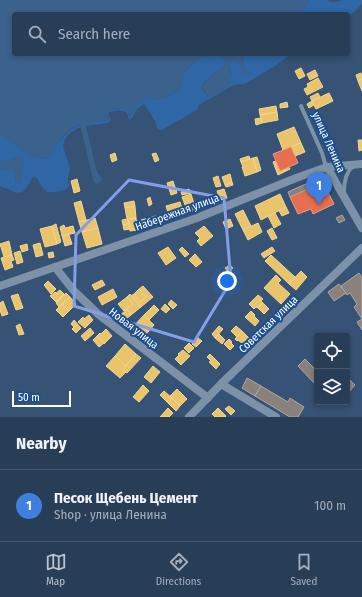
<!DOCTYPE html>
<html lang="en">
<head>
<meta charset="utf-8">
<style>
	body { margin:0; font-family:"Fira Sans Condensed",sans-serif; background:#30455d; color:#f1f3f6 }
	.controls { position:absolute; right:12px; bottom:12px; display:grid; overflow:hidden; border-radius:4px; box-shadow:0 2px 6px #0003 }
	.controls button { width:36px; height:36px; display:grid; place-items:center; padding:0; border:0; border-bottom:1px solid #44576d; background:#283e57; color:#f1f3f6; font:20px sans-serif }
	.scale { position:absolute; left:12px; bottom:10px; width:59px; box-sizing:border-box; padding-left:4px; border:2px solid #fff; border-top:0; font-size:11px; line-height:14px; white-space:nowrap; color:#fff; -webkit-text-stroke:3px #1b4f8f; paint-order:stroke }
	.you { position:absolute; left:227px; top:281px; width:14px; height:14px; margin:-10px; border:3px solid #fff; border-radius:50%; background:#1a73e8; box-shadow:0 0 0 6px #1a73e833 }
	.badge { display:grid; place-items:center; width:26px; height:26px; border-radius:50%; background:#b9c2ce; color:#fff; font-size:13px; font-weight:700 }
	.pin { position:absolute; translate:-50% -33px; filter:drop-shadow(0 1px 2px #0008) }
	.pin::after { content:''; position:absolute; top:21px; width:14px; height:12px; background:inherit; clip-path:polygon(0 0,100% 0,50% 100%) }
	.list { margin:0; padding:0; list-style:none }
	h2 { display:flex; justify-content:space-between; align-items:center; height:52px; margin:0; padding:0 16px; font-size:17px }
	h2 small { font-size:13px; font-weight:400; color:#a5aeba }
	.list li { display:grid; grid-template-columns:26px 1fr auto; gap:12px; align-items:center; box-sizing:border-box; height:72px; padding:0 16px; border-top:1px solid #44576d }
	.list b { display:block; font-size:15px; white-space:nowrap }
	.list p { margin:0; font-size:13px; white-space:nowrap; color:#a5aeba }
	.list em { font-size:13px; font-style:normal; color:#a5aeba }
	.icon { flex:none; width:22px; height:22px; fill:none; stroke:currentColor; stroke-width:2; stroke-linecap:round; stroke-linejoin:round }
	.map { position:relative; flex:none; width:362px; height:417px; overflow:hidden }
	.search { position:absolute; background:#283e57; box-shadow:0 2px 6px #0003; left:12px; right:12px; top:12px; height:44px; display:flex; align-items:center; gap:10px; box-sizing:border-box; padding:0 14px; border-radius:4px; color:#a5aeba; font-size:15px }
	.sheet { height:124px; background:#283e57 }
	nav { display:flex; justify-content:space-around; align-items:center; box-sizing:border-box; height:56px; border-top:1px solid #44576d; background:#283e57; font-size:11px; color:#a5aeba }
	nav a { display:grid; justify-items:center; gap:2px }
	nav .on { color:#b9c2ce }
	.map>svg:first-child { display:block }
	.green { fill:#2f66a5 }
	.water { fill:#3b618d }
	.homes { fill:#e9c46a; stroke:#f0d697 }
	.shops { fill:#e76f51; stroke:#ee9a85 }
	.industry { fill:#8a817c; stroke:#ada7a3 }
	.lines { fill:none; stroke-linecap:round; stroke-linejoin:round }
	.lane { stroke:#7d92a8; stroke-width:4 }
	.street { stroke:#7d92a8; stroke-width:8 }
	.marked { fill:none; stroke:#839eea; stroke-width:3; stroke-linejoin:round }
	.labels { text-anchor:middle; stroke-width:4; stroke-linejoin:round; paint-order:stroke }
	.street-label { font-size:11px; fill:#fff; stroke:#1b4f8f }
</style>
</head>
<body>
<div class="map">
<svg width="362" height="417" viewBox="0 0 362 417">
	<rect width="100%" height="100%" fill="#365274"/>
	<!-- green -->
	<g class="green">
		<path d="M308,0H327C331,3 338,2 342,0H362V4L354,12L348,16V14H295L304,8Z"/>
		<path d="M244,54H291L275,66L245,84L235,85L230,87L199,105L197,110L162,130H158L155,121L144,104L136,110L133,117L129,120C128,118 128,115 127,113C123,109 112,111 108,113L111,121L108,123L86,126L89,122L109,119L105,114L109,110L125,109L128,111L129,116C134,108 140,102 148,97L158,100L179,91C180,73 193,58 210,55C213,55 217,55 220,56C222,57 223,59 225,61L224,66C220,70 202,81 202,87C202,90 206,94 208,96L231,73L229,65L231,61H235L245,71C243,65 241,60 244,54Z"/>
		<path d="M81,124V127L76,129L69,134L65,139L63,146L70,168L68,179L69,186C65,193 54,192 47,192L42,187L37,178L33,177C21,199 21,194 0,186V170H13L15,171L16,182H20L23,160L14,158L9,161H0V135H3L29,155L40,159L50,157C57,142 66,131 81,124Z"/>
	</g>
	<!-- water -->
	<g class="water">
		<path d="M0,0H308L304,8L295,14H14V54H244C241,60 243,65 245,70L248,71L249,73L248,75H245L235,61H231L229,65C230,72 232,80 229,86L210,97L208,96L202,88C204,79 217,72 224,66L225,61C223,59 222,57 220,56C217,55 213,55 210,55C193,58 180,73 179,91L158,100L148,97C140,102 134,108 130,117L128,111L125,109L109,110L105,114L109,120C103,120 96,122 89,123L86,126L97,172L101,177L102,180L97,184L94,182L93,180L80,124C66,130 57,143 50,157L39,159L29,155L3,135H0Z"/>
		<polygon points="19,156 22,157 23,160 21,179 20,182 18,183 16,182 15,171 13,170 0,170 0,161 9,161"/>
	</g>
	<!-- homes -->
	<g class="homes">
		<polygon points="301,68 305,76 299,79 295,71"/>
		<polygon points="315,70 318,76 310,80 307,74"/>
		<polygon points="361,73 362,79 358,81 356,75"/>
		<polygon points="318,78 323,87 307,95 304,89 308,87 307,84"/>
		<polygon points="362,79 362,91 358,81"/>
		<polygon points="318,93 320,97 312,101 310,97"/>
		<polygon points="329,93 333,101 316,109 312,101"/>
		<polygon points="312,101 314,105 309,108 307,104"/>
		<polygon points="287,102 288,107 280,108 280,104"/>
		<polygon points="276,106 277,112 260,115 259,109"/>
		<polygon points="277,112 278,120 262,123 260,115"/>
		<polygon points="261,118 262,123 256,125 255,119"/>
		<polygon points="294,127 301,143 283,150 277,134"/>
		<polygon points="358,140 362,140 362,150 359,151"/>
		<polygon points="301,143 305,152 295,156 291,147"/>
		<polygon points="115,153 117,160 112,162 110,155"/>
		<polygon points="156,153 159,160 155,162 152,154"/>
		<polygon points="249,156 250,159 241,162 240,159"/>
		<polygon points="257,157 261,170 257,172 253,158"/>
		<polygon points="253,158 257,172 245,176 242,167 243,167 241,162"/>
		<polygon points="276,161 280,171 289,167 290,169 278,175 273,162"/>
		<polygon points="230,174 232,182 225,185 222,177"/>
		<polygon points="218,176 221,186 216,187 213,178"/>
		<polygon points="77,179 80,191 74,193 71,181"/>
		<polygon points="173,181 177,193 171,195 167,183"/>
		<polygon points="232,182 233,185 226,187 225,185"/>
		<polygon points="189,189 191,193 182,195 181,192"/>
		<polygon points="224,189 227,198 220,200 217,191"/>
		<polygon points="191,194 196,210 188,213 182,197"/>
		<polygon points="280,194 286,207 261,220 255,206"/>
		<polygon points="150,197 152,204 149,206 147,199"/>
		<polygon points="81,201 86,220 79,222 74,203"/>
		<polygon points="134,201 135,206 125,208 124,203"/>
		<polygon points="180,202 184,214 170,219 166,206"/>
		<polygon points="135,206 136,218 127,219 125,208"/>
		<polygon points="286,207 289,213 282,216 279,211"/>
		<polygon points="243,210 251,226 243,230 235,214"/>
		<polygon points="275,213 281,224 274,228 268,216"/>
		<polygon points="156,216 158,223 144,228 141,220"/>
		<polygon points="95,218 98,228 82,232 79,222"/>
		<polygon points="136,218 138,230 130,231 128,219"/>
		<polygon points="128,219 129,224 123,225 122,220"/>
		<polygon points="230,219 233,226 226,229 223,222"/>
		<polygon points="258,223 262,232 248,240 243,230"/>
		<polygon points="56,224 61,242 57,244 52,226"/>
		<polygon points="129,224 130,229 124,230 123,225"/>
		<polygon points="64,225 65,228 73,226 75,233 62,236 60,227"/>
		<polygon points="52,226 57,244 45,247 40,229"/>
		<polygon points="204,226 213,236 201,246 197,241 200,238 195,233"/>
		<polygon points="98,228 102,244 87,248 82,232"/>
		<polygon points="272,228 277,238 272,240 267,231"/>
		<polygon points="69,235 72,244 65,246 62,236"/>
		<polygon points="9,241 12,255 4,257 0,244"/>
		<polygon points="40,243 43,255 36,257 33,245"/>
		<polygon points="27,244 28,250 22,252 20,246"/>
		<polygon points="168,247 176,258 166,265 158,253"/>
		<polygon points="182,247 189,254 185,257 179,250"/>
		<polygon points="272,247 275,251 264,258 261,254"/>
		<polygon points="20,251 23,262 17,264 14,253"/>
		<polygon points="53,252 54,257 49,258 48,253"/>
		<polygon points="195,254 202,262 196,267 189,260"/>
		<polygon points="12,255 14,260 11,261 13,267 5,270 1,258"/>
		<polygon points="271,255 295,277 289,284 265,261"/>
		<polygon points="230,265 233,268 228,272 225,268"/>
		<polygon points="301,271 307,277 296,290 289,284"/>
		<polygon points="276,275 281,280 278,283 290,294 281,304 264,288"/>
		<polygon points="102,280 105,285 95,290 92,285"/>
		<polygon points="48,281 56,289 51,294 44,285"/>
		<polygon points="143,286 153,297 141,307 131,296 134,294 140,302 146,297 139,289"/>
		<polygon points="113,289 117,297 102,305 98,297"/>
		<polygon points="139,289 146,297 140,302 134,294"/>
		<polygon points="60,290 64,294 56,302 50,296 55,292 56,293"/>
		<polygon points="66,293 70,297 59,307 56,303"/>
		<polygon points="18,294 23,308 16,310 11,296"/>
		<polygon points="130,294 141,307 131,315 127,309 133,304 127,297"/>
		<polygon points="258,295 263,299 261,301 263,303 258,308 256,307 254,309 249,304"/>
		<polygon points="70,297 76,304 69,311 62,304"/>
		<polygon points="127,297 133,304 124,311 118,304"/>
		<polygon points="171,300 177,305 173,309 168,304"/>
		<polygon points="3,301 8,314 2,316 0,310 0,303"/>
		<polygon points="263,303 269,309 264,314 258,308"/>
		<polygon points="62,304 69,311 63,317 56,310"/>
		<polygon points="165,304 170,309 166,313 161,309"/>
		<polygon points="154,305 159,310 149,320 144,315"/>
		<polygon points="127,309 131,315 121,323 117,318"/>
		<polygon points="251,311 255,315 254,316 259,321 255,326 245,317"/>
		<polygon points="89,315 93,320 85,328 78,322 83,317 84,319"/>
		<polygon points="144,315 154,325 143,338 132,328"/>
		<polygon points="74,320 81,328 76,333 72,329 74,327 71,324"/>
		<polygon points="20,324 24,334 19,335 16,326"/>
		<polygon points="219,326 223,329 215,338 212,334"/>
		<polygon points="236,326 242,331 237,337 231,331"/>
		<polygon points="90,328 94,333 85,341 81,336"/>
		<polygon points="106,329 112,336 104,344 97,336 100,333 101,334"/>
		<polygon points="242,331 250,339 244,345 238,340 237,341 235,339"/>
		<polygon points="219,334 225,340 222,344 215,338"/>
		<polygon points="97,336 104,343 99,347 93,340"/>
		<polygon points="198,338 202,341 196,347 192,344"/>
		<polygon points="229,339 232,342 231,343 234,346 230,350 224,344"/>
		<polygon points="189,343 194,348 189,353 184,348"/>
		<polygon points="125,344 136,354 126,366 115,356"/>
		<polygon points="183,350 190,356 181,365 175,359 179,355 178,354"/>
		<polygon points="136,354 141,358 127,373 123,370"/>
		<polygon points="210,354 220,364 216,369 209,362 211,361 207,357"/>
		<polygon points="115,356 126,366 123,370 126,372 120,378 106,366"/>
		<polygon points="153,366 160,372 151,383 144,377"/>
		<polygon points="143,385 149,391 139,402 133,397"/>
		<polygon points="177,389 187,399 180,406 170,396"/>
		<polygon points="164,391 172,398 167,402 160,395"/>
		<polygon points="172,398 180,406 176,411 167,402"/>
		<polygon points="229,406 235,411 231,415 225,409"/>
		<polygon points="168,408 173,413 169,417 160,417"/>
		<polygon points="218,408 226,416 225,417 215,417 212,414"/>
	</g>
	<!-- shops -->
	<g class="shops">
		<polygon points="291,147 298,163 280,171 273,154"/>
		<polygon points="317,184 321,193 327,190 334,204 313,214 311,209 298,214 290,197"/>
	</g>
	<!-- industry -->
	<g class="industry">
		<polygon points="310,182 312,187 290,197 288,192"/>
		<polygon points="342,215 345,220 339,223 336,218"/>
		<polygon points="359,273 362,278 362,319 354,307 357,304 350,293 347,295 341,286"/>
		<polygon points="339,284 346,293 334,301 328,292"/>
		<polygon points="362,319 362,330 357,322"/>
		<polygon points="305,359 317,371 317,382 315,384 298,366"/>
		<polygon points="347,377 355,385 347,394"/>
		<polygon points="247,378 261,386 255,396 242,388"/>
		<polygon points="261,386 288,402 290,398 304,407 298,417 290,417 255,396"/>
	</g>
	<g class="lines">
		<!-- lane -->
		<g class="lane">
			<polyline points="301,106 322,153 326,167"/>
			<path d="M344,192C344,183 345,173 353,166"/>
		</g>
		<!-- street -->
		<g class="street">
			<polyline points="327,167 362,228"/>
			<polyline points="55,267 74,291 98,314 208,398"/>
			<polyline points="0,286 197,218 296,178 327,167 362,164"/>
			<polyline points="221,384 276,417"/>
			<polyline points="189,417 221,384 362,248"/>
		</g>
	</g>
	<!-- marked area -->
	<path class="marked" d="M129,180L224,198L231,281L194,342L74,306L76,235Z"/>
	<g class="labels">
		<!-- street labels -->
		<g class="street-label">
			<text transform="translate(329 142) rotate(66)" y="4">улица Ленина</text>
			<text transform="translate(177 212) rotate(-20)" y="4">Набережная улица</text>
			<text transform="translate(268 324) rotate(-44)" y="4">Советская улица</text>
			<text transform="translate(134 328) rotate(38)" y="4">Новая улица</text>
		</g>
	</g>
</svg>
<div class="controls">
<button><svg class="icon" aria-label="locate" viewBox="0 0 24 24"><circle cx="12" cy="12" r="6"/><path d="M12 2v4M12 18v4M2 12h4M18 12h4"/></svg></button>
<button><svg class="icon" aria-label="layers" viewBox="0 0 24 24"><path d="M12 4l9 5-9 5-9-5zM3 14l9 5 9-5"/></svg></button>
</div>
<div class="scale">50 m</div>
<div class="you"></div>
<div class="pin badge" style="left:319px;top:205px;background:#3f7fe0">1</div>
<div class="search"><svg class="icon" aria-label="search" viewBox="0 0 24 24"><circle cx="10" cy="10" r="6"/><path d="M15 15l6 6"/></svg>Search here</div>
</div>
<section class="sheet">
<h2>Nearby<small></small></h2>
<ul class="list">
<li><span class="badge" style="background:#3f7fe0">1</span><div><b>Песок Щебень Цемент</b><p>Shop · улица Ленина</p></div><em>100 m</em></li>
</ul>
</section>
<nav>
<a class="on"><svg class="icon" aria-label="map" viewBox="0 0 24 24"><path d="M3 6l6-2 6 2 6-2v14l-6 2-6-2-6 2zM9 4v14M15 6v14"/></svg>Map</a>
<a><svg class="icon" aria-label="directions" viewBox="0 0 24 24"><path d="M12 3l9 9-9 9-9-9zM9 14v-3h6M13 9l2 2-2 2"/></svg>Directions</a>
<a><svg class="icon" aria-label="saved" viewBox="0 0 24 24"><path d="M7 4h10v16l-5-4-5 4z"/></svg>Saved</a>
</nav>
</body>
</html>
